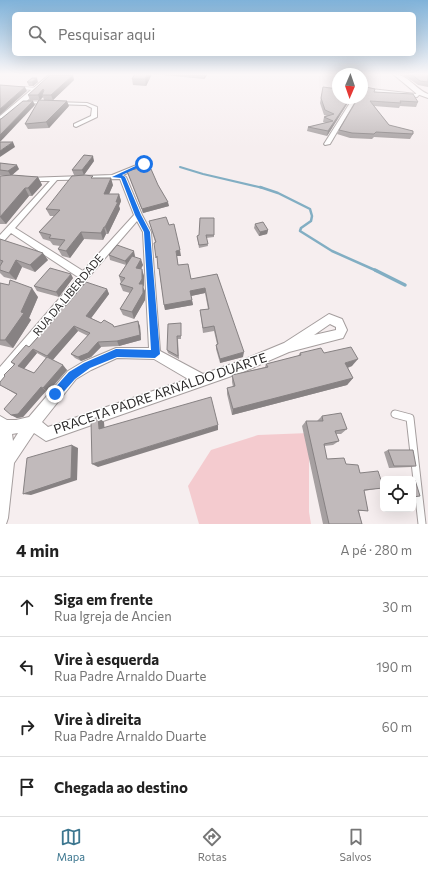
<!DOCTYPE html>
<html lang="pt">
<head>
<meta charset="utf-8">
<style>
	body { margin:0; font-family:Commissioner,sans-serif; background:#f2f2f2; color:#222 }
	.controls { position:absolute; right:12px; bottom:12px; display:grid; overflow:hidden; border-radius:6px; box-shadow:0 4px 16px #0002 }
	.controls button { width:36px; height:36px; display:grid; place-items:center; padding:0; border:0; border-bottom:1px solid #e0e0e0; background:#fff; color:#222; font:20px sans-serif }
	.compass { position:absolute; left:332px; top:68px; width:36px; height:36px; border-radius:50%; background:#fff; box-shadow:0 4px 16px #0002; rotate:182deg }
	.stop { position:absolute; width:12px; height:12px; margin:-9px; border:3px solid #1a73e8; border-radius:50%; background:#fff }
	.stop.end { background:#1a73e8; border-color:#fff; box-shadow:0 1px 4px #0008 }
	.list { margin:0; padding:0; list-style:none }
	h2 { display:flex; justify-content:space-between; align-items:center; height:52px; margin:0; padding:0 16px; font-size:17px }
	h2 small { font-size:13px; font-weight:400; color:#767676 }
	.list li { display:grid; grid-template-columns:26px 1fr auto; gap:12px; align-items:center; box-sizing:border-box; height:60px; padding:0 16px; border-top:1px solid #e0e0e0 }
	.list b { display:block; font-size:15px; white-space:nowrap }
	.list p { margin:0; font-size:13px; white-space:nowrap; color:#767676 }
	.list em { font-size:13px; font-style:normal; color:#767676 }
	.icon { flex:none; width:22px; height:22px; fill:none; stroke:currentColor; stroke-width:2; stroke-linecap:round; stroke-linejoin:round }
	.map { position:relative; flex:none; width:428px; height:524px; overflow:hidden }
	.search { position:absolute; background:#fff; box-shadow:0 4px 16px #0002; left:12px; right:12px; top:12px; height:44px; display:flex; align-items:center; gap:10px; box-sizing:border-box; padding:0 14px; border-radius:6px; color:#767676; font-size:15px }
	.sheet { height:292px; background:#fff }
	nav { display:flex; justify-content:space-around; align-items:center; box-sizing:border-box; height:56px; border-top:1px solid #e0e0e0; background:#fff; font-size:11px; color:#767676 }
	nav a { display:grid; justify-items:center; gap:2px }
	nav .on { color:#3c768f }
	.map>svg:first-child { display:block }
	.green { fill:#f4cbcf }
	.lines { fill:none; stroke-linecap:round; stroke-linejoin:round }
	.stream-far2 { stroke:#82aec3; stroke-width:2 }
	.stream-far1 { stroke:#82aec3; stroke-width:2.5 }
	.stream { stroke:#82aec3; stroke-width:3.5 }
	.lane-far1-casing { stroke:#a59e9e; stroke-width:3.5 }
	.lane-casing { stroke:#a59e9e; stroke-width:9 }
	.street-casing { stroke:#a59e9e; stroke-width:2 }
	.secondary-casing { stroke:#a59e9e; stroke-width:2 }
	.lane-far1 { stroke:#fff; stroke-width:2.5 }
	.lane { stroke:#fff; stroke-width:7 }
	.street { fill:#fff; fill-rule:evenodd }
	.secondary { fill:#fff; fill-rule:evenodd }
	.wall { fill:#a6a0a1; fill-rule:evenodd }
	.shaded-wall { fill:#878283 }
	.building { fill:#c1babb; stroke:#878283 }
	.route { fill:#1a73e8 }
	.labels { text-anchor:middle; stroke-width:3; stroke-linejoin:round; paint-order:stroke }
	.street-label { font-size:11px; fill:#2c2a2a; stroke:#fff }
	.near-street-label { font-size:13px; fill:#2c2a2a; stroke:#fff }
</style>
</head>
<body>
<div class="map">
<svg width="428" height="524" viewBox="0 0 428 524">
	<rect width="100%" height="100%" fill="#f6eeef"/>
	<!-- green -->
	<polygon class="green" points="309,433 309,512 311,524 199,524 188,486 211,450 258,435"/>
	<g class="lines">
		<!-- stream-far2 -->
		<polyline class="stream-far2" points="180,167 203,174 263,188"/>
		<!-- stream-far1 -->
		<polyline class="stream-far1" points="260,187 278,193 310,209 312,216 311,221 301,228 300,231 332,251 377,271"/>
		<!-- stream -->
		<polyline class="stream" points="375,270 405,285"/>
		<!-- lane-far1 casing -->
		<g class="lane-far1-casing">
			<polyline id="lane-far1" points="21,88 37,89"/>
		</g>
		<!-- lane casing -->
		<g class="lane-casing">
			<polyline id="lane" points="395,414 410,418 422,524"/>
		</g>
		<!-- street casing -->
		<g class="street-casing">
			<g id="street">
				<polygon points="362,88 416,94 417,92 421,93 417,97 362,90"/>
				<polygon points="353,98 357,98 330,144 325,145 324,144"/>
				<polygon points="22,101 87,103 97,107 97,117 76,127 74,126 74,124 91,116 92,108 86,105 20,103 20,101"/>
				<path d="M144,162L147,164L146,165L123,175L126,177L142,215L151,232L160,351L203,374L243,360L284,343L329,314L342,319L347,330L343,338L339,339L289,352L243,372L46,441L34,433L14,463L8,518L6,524H0V416L7,420H16L29,417L68,371L83,362L116,348H149L143,232L137,221L87,279L4,380L0,382V367L78,277L11,233L3,242L0,243V235L50,181H28L26,180V178L112,175ZM120,179L134,215L83,271L15,228L57,180ZM330,324L336,327V330L314,335ZM117,358L154,359L188,379L48,427L42,422L76,379L91,370ZM18,433L13,441L12,434Z"/>
			</g>
		</g>
		<!-- secondary casing -->
		<g class="secondary-casing">
			<g id="secondary">
				<polygon points="50,74 57,74 3,122 0,122 0,116"/>
				<path d="M393,74C408,74 415,89 428,94V98L417,94Z"/>
			</g>
		</g>
		<!-- lane-far1 -->
		<use href="#lane-far1" class="lane-far1"/>
		<!-- lane -->
		<use href="#lane" class="lane"/>
		<!-- street -->
		<use href="#street" class="street"/>
		<!-- secondary -->
		<use href="#secondary" class="secondary"/>
	</g>
	<!-- wall -->
	<g class="wall">
		<polygon points="135,74 152,74 146,86 133,85 132,79"/>
		<polygon points="153,74 208,74 204,79"/>
		<polygon points="401,74 428,74 428,87 418,85 408,78"/>
		<polygon points="74,80 53,100 44,100 43,97 40,100 30,100 28,95"/>
		<polygon points="27,82 38,82 33,86 29,86"/>
		<polygon points="323,87 338,98 351,98 327,136 307,131 308,127 326,123 323,122 324,117 327,116 324,115 320,103"/>
		<polygon points="374,92 418,102 416,107 400,106 399,108 374,106 389,125 413,134 410,139 374,137 372,139 350,138 337,134 339,130"/>
		<polygon points="69,106 49,128 28,129 25,124"/>
		<polygon points="94,161 84,175 74,175 72,170"/>
		<polygon points="0,163 19,169 12,175 38,177 42,185 32,196 29,196 6,224 0,224 0,176 8,176 0,175"/>
		<polygon points="127,171 158,185 169,206 143,213"/>
		<polygon points="93,178 113,185 109,194 119,194 121,201 119,206 120,209 108,234 106,234 103,240 84,239 70,258 62,256 58,249 60,246 53,245 50,241 43,239 39,232 54,216 50,216 46,209"/>
		<polygon points="214,218 214,237 206,238 208,246 199,248 197,236 199,235"/>
		<polygon points="149,221 181,256 177,256 178,265 191,279 217,274 243,357 220,363 216,349 216,345 217,344 214,331 203,333 200,310 208,309 205,293 191,296 193,305 165,310 158,263 158,264 155,242"/>
		<polygon points="255,224 268,230 267,234 259,236 254,228"/>
		<polygon points="0,239 48,260 35,272 22,267 16,280 4,277 0,273"/>
		<polygon points="109,255 135,256 135,257 143,265 141,269 144,276 144,285 143,287 145,291 145,300 134,319 123,315 120,309 130,293 123,291 120,284 121,283 119,276 126,265 110,260"/>
		<polygon points="73,278 59,297 37,291 34,286"/>
		<polygon points="0,283 38,297 29,318 31,320 13,348 0,345"/>
		<path d="M107,289L109,294L91,318L101,323L113,325L114,327L140,326L141,340L119,346L101,347L91,357L81,361L75,358L71,354L88,336L78,331L52,360L67,370L48,392L46,391L23,417L17,418L11,415L17,395L0,385L5,376L14,365L11,362L29,347L54,319L52,317L66,306ZM37,353L46,358L34,373L24,369Z"/>
		<polygon points="181,326 181,339 178,339 179,359 168,353 167,350"/>
		<polygon points="300,353 324,353 352,366 348,368 353,378 347,385 232,415 227,394 227,388 233,387 232,382 232,375 265,367 266,364 298,356"/>
		<polygon points="322,416 347,429 341,434 336,434 339,441 333,445 324,446 327,459 346,464 360,473 383,485 383,494 381,488 364,491 368,511 359,511 362,524 323,524 302,426 306,421 317,421"/>
		<polygon points="388,450 416,466 411,467 389,468 384,452"/>
	</g>
	<!-- shaded-wall -->
	<g class="shaded-wall">
		<polygon points="148,74 152,74 146,86 145,79"/>
		<polygon points="204,74 208,74 204,79"/>
		<polygon points="73,75 74,80 53,100 51,95"/>
		<polygon points="37,78 38,82 33,86 32,82"/>
		<polygon points="25,87 27,91 0,115 0,109"/>
		<polygon points="43,89 45,95 42,95 43,97 40,100 38,95"/>
		<polygon points="350,98 351,98 327,136 328,131"/>
		<polygon points="33,101 35,105 0,142 0,135"/>
		<polygon points="67,101 69,106 49,128 46,122"/>
		<polygon points="13,142 15,147 0,157 0,151"/>
		<polygon points="93,156 94,161 84,175 82,170"/>
		<polygon points="17,165 19,169 11,176 8,171"/>
		<polygon points="38,177 42,185 32,196 28,188"/>
		<polygon points="111,178 113,185 106,201 104,194"/>
		<polygon points="25,188 29,196 6,224 0,217"/>
		<polygon points="119,194 121,201 119,206 120,209 108,234 105,227"/>
		<polygon points="168,202 169,206 143,213 142,209"/>
		<polygon points="104,227 106,234 103,240 101,233"/>
		<polygon points="268,230 267,234 259,236 260,232"/>
		<polygon points="81,232 84,239 70,258 66,251"/>
		<polygon points="180,250 181,256 177,256 176,251"/>
		<polygon points="134,251 135,256 127,266 125,261"/>
		<polygon points="43,253 48,260 35,272 30,265"/>
		<polygon points="141,259 143,265 138,274 136,268"/>
		<polygon points="16,260 22,267 16,280 9,273"/>
		<polygon points="142,269 144,276 144,285 143,287 145,291 145,300 134,319 132,312 139,284"/>
		<polygon points="71,274 73,278 59,297 56,292"/>
		<polygon points="32,288 38,297 29,318 31,320 13,348 5,340 21,312"/>
		<polygon points="205,288 205,293 191,296 190,291"/>
		<polygon points="107,289 109,294 89,321 86,316"/>
		<polygon points="192,300 193,305 165,310 164,305"/>
		<polygon points="138,321 140,326 141,340 119,346 117,341"/>
		<polygon points="74,326 78,331 52,361 47,356"/>
		<polygon points="98,342 101,347 91,357 81,361 78,357"/>
		<polygon points="33,349 37,353 23,370 18,366"/>
		<polygon points="244,352 243,357 220,363 220,359"/>
		<polygon points="358,359 352,366 339,370 345,363"/>
		<polygon points="63,365 67,370 48,392 43,388"/>
		<polygon points="353,378 347,385 232,415 233,409"/>
		<polygon points="41,387 46,391 23,417 17,418 11,415"/>
		<polygon points="98,417 104,422 105,434 99,429"/>
		<polygon points="218,425 218,430 98,467 92,464"/>
		<polygon points="72,445 78,448 77,480 31,495 23,494"/>
	</g>
	<!-- building -->
	<g class="building">
		<polygon points="135,74 148,74 145,79 132,79"/>
		<polygon points="411,74 428,74 428,82 420,81"/>
		<polygon points="50,75 73,75 51,95 42,95 44,90 43,89 38,95 28,95"/>
		<polygon points="32,78 37,78 32,82 27,82"/>
		<polygon points="0,85 25,87 0,109"/>
		<polygon points="362,86 375,89 374,92 413,94 418,102 400,101 401,103 370,101 389,125 413,131 413,134 376,132 374,134 352,133 339,130 358,98 362,98"/>
		<polygon points="323,87 338,89 338,98 350,98 328,131 308,127 333,121 324,117 334,114 325,110 321,98"/>
		<polygon points="39,100 67,101 46,122 25,124"/>
		<polygon points="23,101 33,101 0,135 0,119 1,119"/>
		<polygon points="0,142 13,142 0,151"/>
		<polygon points="84,155 93,156 82,170 72,170"/>
		<polygon points="0,163 17,165 8,171 0,170"/>
		<polygon points="148,166 151,169 158,185 168,202 142,209 127,171"/>
		<polygon points="12,175 38,177 28,188 25,188 0,217 0,176"/>
		<polygon points="85,175 93,176 91,178 111,178 104,194 119,194 116,202 118,202 105,227 104,227 101,233 81,232 66,251 58,249 65,240 49,238 51,235 39,232 60,210 46,209 72,176"/>
		<polygon points="166,217 169,225 174,224 180,250 176,251 178,265 188,264 191,279 217,274 244,352 220,359 216,345 218,344 214,326 203,328 200,310 209,309 205,288 190,291 192,300 164,305 159,268 158,269 157,256 156,258 154,243 156,242 149,221"/>
		<polygon points="200,218 214,218 214,235 206,235 208,244 199,245 197,236 199,235"/>
		<polygon points="263,222 268,230 260,232 255,224"/>
		<polygon points="0,239 43,253 30,265 16,260 9,273 0,270 0,266 3,261 0,260"/>
		<polygon points="117,245 134,251 125,261 109,255"/>
		<polygon points="132,256 141,259 136,268 142,269 142,279 139,284 143,284 143,293 132,312 120,309 133,288 120,284 125,278 119,276"/>
		<polygon points="50,268 71,274 56,292 34,286"/>
		<polygon points="10,280 32,288 21,312 24,313 5,340 0,340 0,283 9,285"/>
		<polygon points="86,282 107,289 86,316 101,323 104,320 113,325 114,327 138,321 140,335 117,341 98,342 88,353 78,357 71,354 90,333 74,326 47,356 33,349 18,366 34,373 47,357 63,365 43,388 41,387 18,414 11,415 4,409 17,394 0,385 0,382 5,376 4,375 15,364 11,362 26,345 29,347 55,318 52,317 62,304 66,306"/>
		<polygon points="181,323 181,336 177,336 178,356 167,350 168,324"/>
		<polygon points="351,347 358,359 345,363 353,378 233,409 227,388 235,386 232,375 268,367 266,364 301,355 300,353 321,348 324,353"/>
		<polygon points="211,397 218,425 92,464 91,420 98,417 99,429"/>
		<polygon points="341,413 347,429 335,431 339,441 324,444 327,459 344,458 346,464 358,465 360,473 378,471 383,486 383,488 364,490 368,511 358,510 362,524 329,524 306,421 323,421 322,416"/>
		<polygon points="72,445 71,478 23,494 27,458"/>
		<polygon points="388,450 413,450 416,466 394,466"/>
		<polygon points="413,480 415,480 420,496 413,497"/>
	</g>
	<!-- sky -->
	<linearGradient id="sky" x2="0" y2="1"><stop stop-color="#7fb2d9"/><stop offset="0.5" stop-color="#fbf7f8"/><stop offset="1" stop-color="#fbf7f8" stop-opacity="0"/></linearGradient>
	<rect width="428" height="148" fill="url(#sky)"/>
	<!-- route -->
	<polygon class="route" points="142,163 146,164 122,175 125,177 141,215 150,232 160,354 155,358 117,357 90,368 75,379 58,398 55,399 52,398 50,394 52,391 69,372 84,363 116,349 151,350 144,232 135,215 121,178 112,177"/>
	<g class="labels">
		<!-- street labels -->
		<g class="street-label">
			<text transform="translate(68 295) rotate(-50)" y="4">RUA DA LIBERDADE</text>
		</g>
		<!-- near-street labels -->
		<g class="near-street-label">
			<text transform="translate(160 393) rotate(-19)" y="5">PRACETA PADRE ARNALDO DUARTE</text>
		</g>
	</g>
</svg>
<div class="controls">
<button><svg class="icon" aria-label="locate" viewBox="0 0 24 24"><circle cx="12" cy="12" r="6"/><path d="M12 2v4M12 18v4M2 12h4M18 12h4"/></svg></button>
</div>
<svg class="compass" viewBox="-18 -18 36 36"><path d="M0-13l5 13h-10z" fill="#e53935"/><path d="M0 13l5-13h-10z" fill="#767676"/></svg>
<div class="stop" style="left:144px;top:164px"></div>
<div class="stop end" style="left:55px;top:394px"></div>
<div class="search"><svg class="icon" aria-label="search" viewBox="0 0 24 24"><circle cx="10" cy="10" r="6"/><path d="M15 15l6 6"/></svg>Pesquisar aqui</div>
</div>
<section class="sheet">
<h2>4 min<small>A pé · 280 m</small></h2>
<ul class="list">
<li><svg class="icon" aria-label="ahead" viewBox="0 0 24 24"><path d="M12 20V5M6 11l6-6 6 6"/></svg><div><b>Siga em frente</b><p>Rua Igreja de Ancien</p></div><em>30 m</em></li>
<li><svg class="icon" aria-label="left" viewBox="0 0 24 24"><path d="M17 20v-9H6M10 6l-5 5 5 5"/></svg><div><b>Vire à esquerda</b><p>Rua Padre Arnaldo Duarte</p></div><em>190 m</em></li>
<li><svg class="icon" aria-label="right" viewBox="0 0 24 24"><path d="M7 20v-9h11M14 6l5 5-5 5"/></svg><div><b>Vire à direita</b><p>Rua Padre Arnaldo Duarte</p></div><em>60 m</em></li>
<li><svg class="icon" aria-label="arrive" viewBox="0 0 24 24"><path d="M6 21V4h12l-3 4 3 4H6"/></svg><div><b>Chegada ao destino</b></div></li>
</ul>
</section>
<nav>
<a class="on"><svg class="icon" aria-label="map" viewBox="0 0 24 24"><path d="M3 6l6-2 6 2 6-2v14l-6 2-6-2-6 2zM9 4v14M15 6v14"/></svg>Mapa</a>
<a><svg class="icon" aria-label="directions" viewBox="0 0 24 24"><path d="M12 3l9 9-9 9-9-9zM9 14v-3h6M13 9l2 2-2 2"/></svg>Rotas</a>
<a><svg class="icon" aria-label="saved" viewBox="0 0 24 24"><path d="M7 4h10v16l-5-4-5 4z"/></svg>Salvos</a>
</nav>
</body>
</html>
